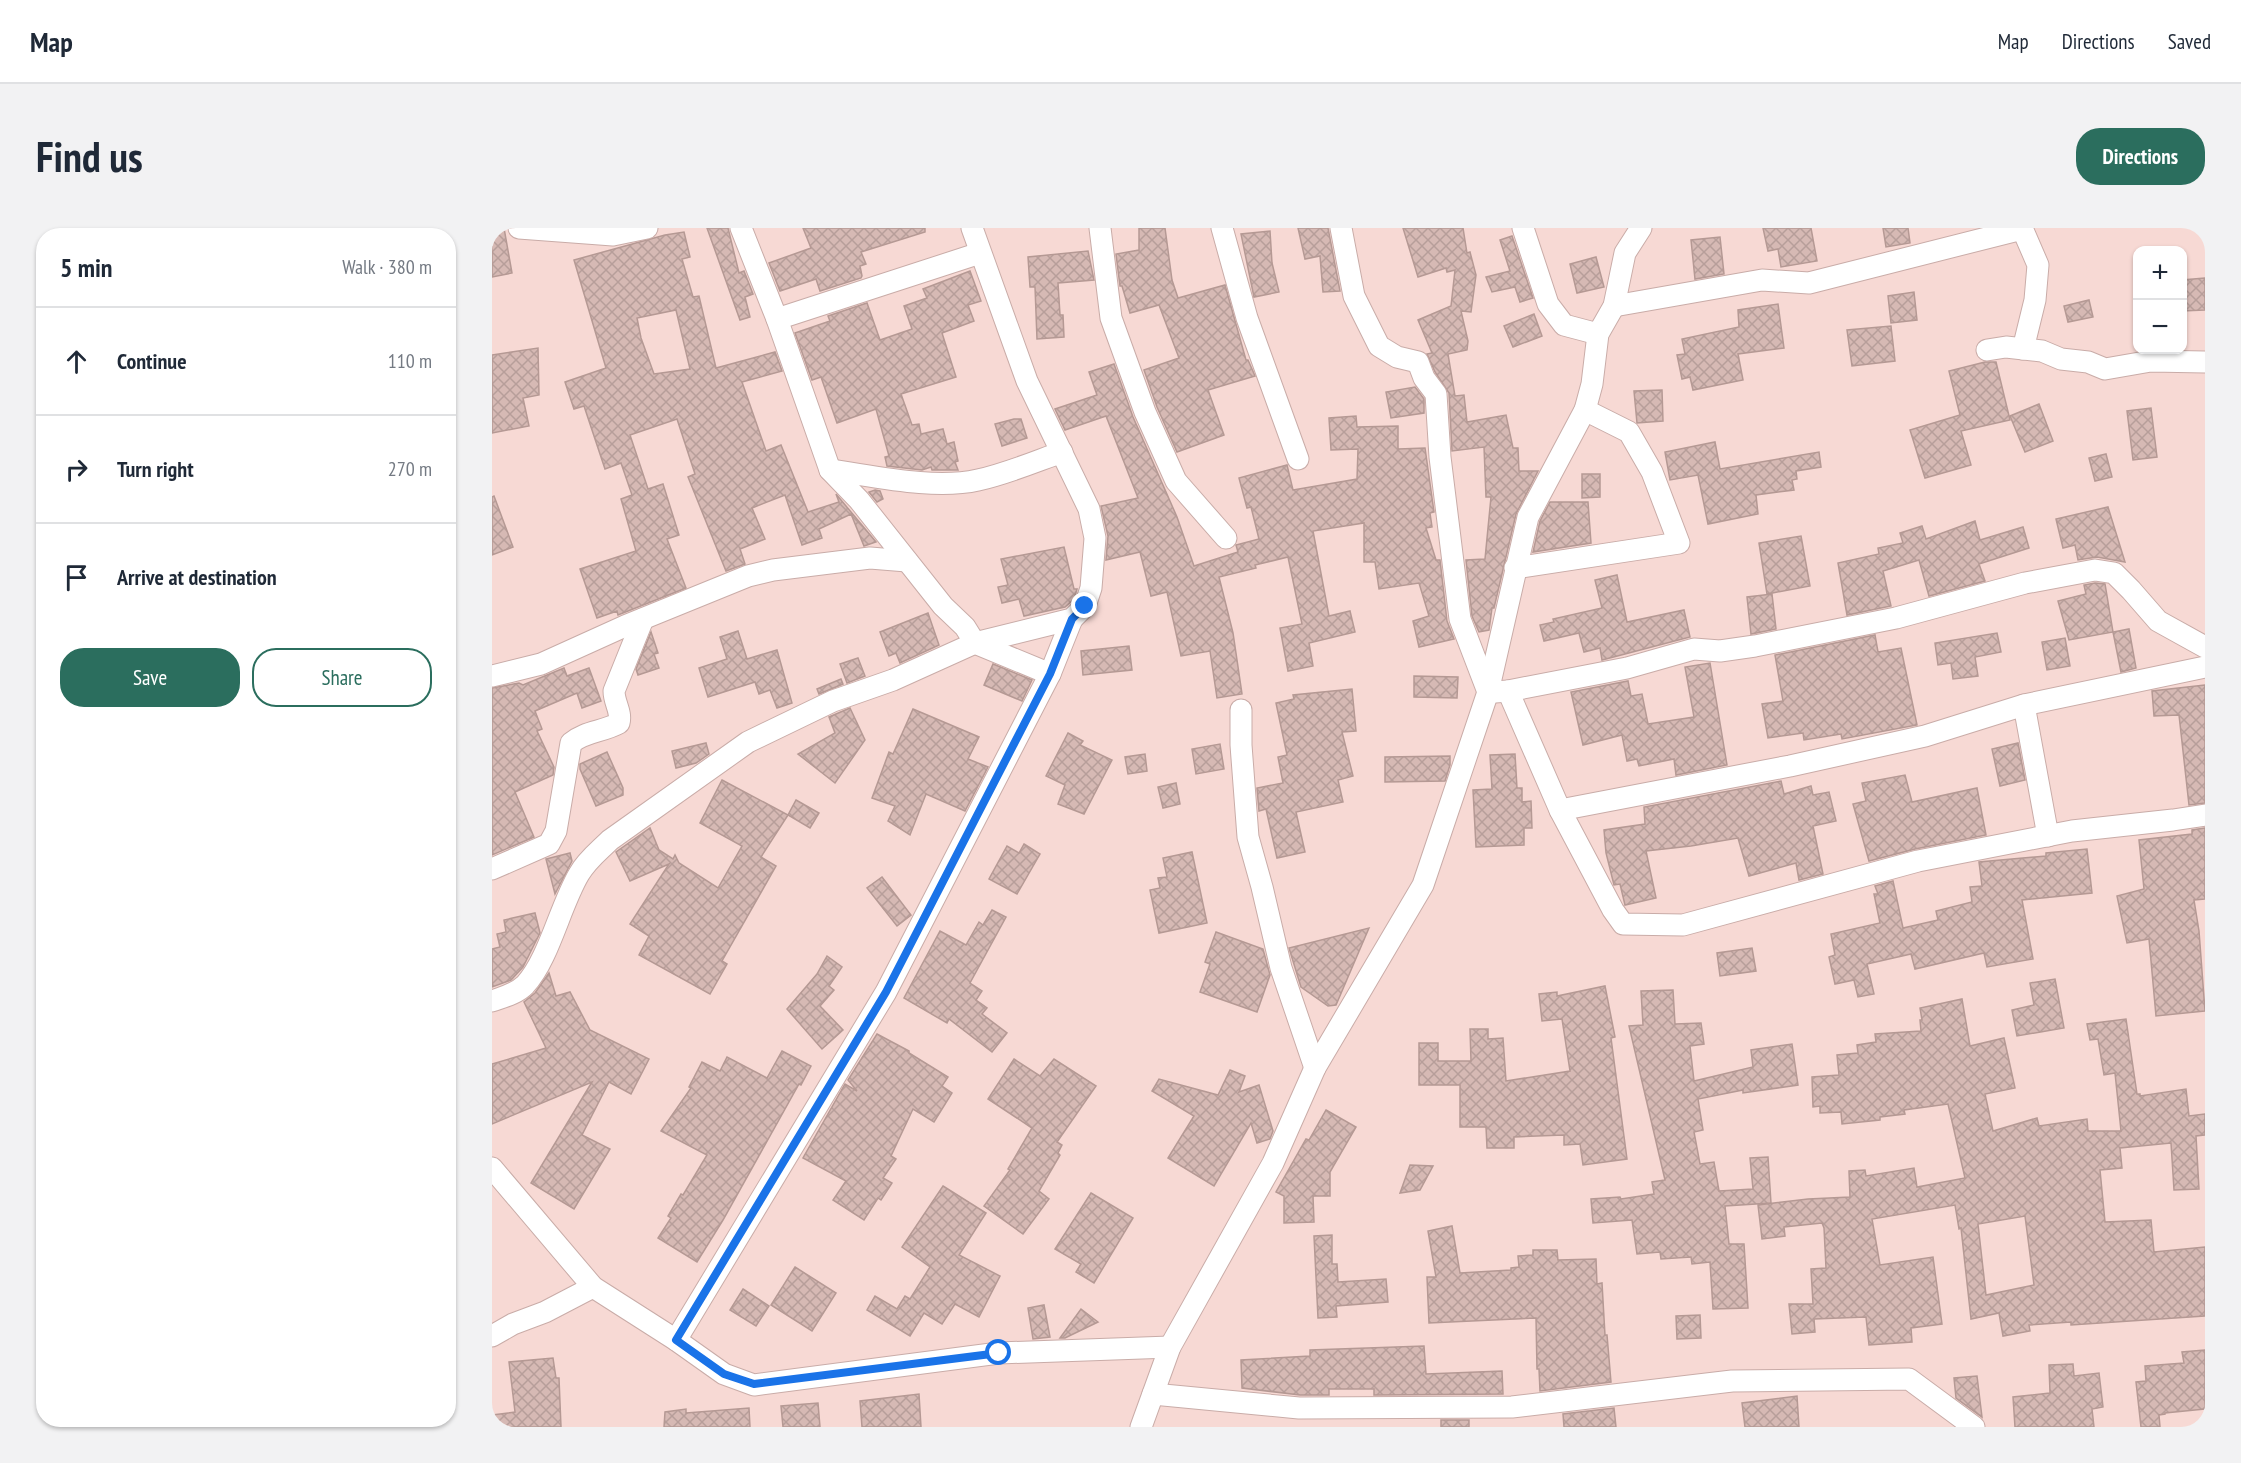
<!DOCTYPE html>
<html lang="en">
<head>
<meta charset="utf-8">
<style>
	body { margin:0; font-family:"PT Sans Narrow",sans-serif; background:#f2f2f3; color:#1f2937 }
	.controls { position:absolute; right:18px; top:18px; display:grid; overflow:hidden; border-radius:12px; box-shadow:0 2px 4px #0004 }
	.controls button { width:54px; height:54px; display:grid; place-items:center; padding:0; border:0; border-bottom:2px solid #e0e1e3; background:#fff; color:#1f2937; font:30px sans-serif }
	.stop { position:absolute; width:18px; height:18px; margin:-14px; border:4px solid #1a73e8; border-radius:50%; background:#fff }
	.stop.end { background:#1a73e8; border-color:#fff; box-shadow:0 2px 6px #0008 }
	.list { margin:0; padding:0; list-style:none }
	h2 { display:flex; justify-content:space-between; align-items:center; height:78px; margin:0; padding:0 24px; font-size:26px }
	h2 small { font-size:20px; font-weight:400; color:#747a83 }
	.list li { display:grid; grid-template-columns:39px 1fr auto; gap:18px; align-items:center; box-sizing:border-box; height:108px; padding:0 24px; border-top:2px solid #e0e1e3 }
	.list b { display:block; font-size:22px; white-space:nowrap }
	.list em { font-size:20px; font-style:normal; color:#747a83 }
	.actions { display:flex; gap:12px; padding:18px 24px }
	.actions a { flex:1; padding:14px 0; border:2px solid #2b6e5e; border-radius:24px; text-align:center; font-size:21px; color:#2b6e5e }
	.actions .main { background:#2b6e5e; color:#fff }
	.icon { flex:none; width:33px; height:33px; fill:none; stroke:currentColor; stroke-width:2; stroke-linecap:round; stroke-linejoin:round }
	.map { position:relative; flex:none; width:1713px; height:1199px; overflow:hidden; border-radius:24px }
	header { display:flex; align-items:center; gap:36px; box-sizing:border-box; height:84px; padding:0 30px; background:#fff; border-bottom:2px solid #e0e1e3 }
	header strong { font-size:28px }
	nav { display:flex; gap:33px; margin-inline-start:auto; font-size:21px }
	.intro { display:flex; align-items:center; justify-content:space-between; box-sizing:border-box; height:144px; padding:0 36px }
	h1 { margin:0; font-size:42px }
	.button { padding:15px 27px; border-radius:24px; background:#2b6e5e; color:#fff; font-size:21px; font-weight:700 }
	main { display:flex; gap:36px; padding:0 36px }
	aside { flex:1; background:#fff; border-radius:24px; box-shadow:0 2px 4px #0004 }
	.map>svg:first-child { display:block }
	.building { fill:url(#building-cross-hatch); stroke:#b59994; stroke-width:1.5; fill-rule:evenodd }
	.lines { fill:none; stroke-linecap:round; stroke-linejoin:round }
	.minor-casing { stroke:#c9aca8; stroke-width:23 }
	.minor { stroke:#fff; stroke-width:21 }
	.route { stroke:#1a73e8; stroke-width:8 }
</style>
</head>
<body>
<header>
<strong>Map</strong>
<nav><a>Map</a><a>Directions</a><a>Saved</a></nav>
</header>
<div class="intro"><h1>Find us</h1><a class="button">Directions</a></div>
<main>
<aside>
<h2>5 min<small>Walk · 380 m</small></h2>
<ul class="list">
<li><svg class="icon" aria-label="ahead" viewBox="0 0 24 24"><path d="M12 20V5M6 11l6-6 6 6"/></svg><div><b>Continue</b></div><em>110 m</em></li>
<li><svg class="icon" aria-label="right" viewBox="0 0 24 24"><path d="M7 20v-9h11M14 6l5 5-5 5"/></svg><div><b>Turn right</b></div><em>270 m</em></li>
<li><svg class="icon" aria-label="arrive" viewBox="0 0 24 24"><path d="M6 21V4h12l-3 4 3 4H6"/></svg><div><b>Arrive at destination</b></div></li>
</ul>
<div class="actions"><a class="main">Save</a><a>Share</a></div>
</aside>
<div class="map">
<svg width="1713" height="1199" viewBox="0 0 1713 1199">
	<defs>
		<pattern id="building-cross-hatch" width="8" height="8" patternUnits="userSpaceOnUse" patternTransform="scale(1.5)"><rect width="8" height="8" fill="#d6b9b4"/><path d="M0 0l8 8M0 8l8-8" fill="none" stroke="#b79e9a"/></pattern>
	</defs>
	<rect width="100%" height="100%" fill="#f7d9d4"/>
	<!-- building -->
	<g class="building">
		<polygon points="0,0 12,0 20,45 0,49"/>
		<polygon points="215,0 236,0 247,45 252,43 261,66 253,69 258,89 248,92"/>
		<polygon points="311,0 433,0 433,4 369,24 374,36 368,38 370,48 369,50 328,63 324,51 288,63 277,35 319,20"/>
		<polygon points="647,0 673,0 680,52 686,70 733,57 754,132 756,132 763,148 716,162 732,207 685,224 665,179 652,142 687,130 667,77 638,85 630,58 628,58 624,26 647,22"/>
		<polygon points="806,0 836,0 848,63 831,64 828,28 813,31"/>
		<polygon points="911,0 971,0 975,25 978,24 984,47 979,84 969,83 976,113 975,122 956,126 963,168 972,167 975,194 1014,187 1021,220 1026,220 1027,243 1046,243 1024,286 1002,380 1000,380 997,402 987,404 980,388 974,332 993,331 999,269 994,269 992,219 960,223 957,165 943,144 935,126 940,125 926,92 959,78 963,42 955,44 954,40 926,49"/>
		<polygon points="1271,0 1319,0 1325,33 1289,39 1286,21 1276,23"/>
		<polygon points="1391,0 1416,0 1418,15 1394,19"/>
		<polygon points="778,3 780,35 787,64 762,69 749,6"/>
		<path d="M192,4L198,29L190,31L201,69L207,68L224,140L283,124L290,143L250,154L274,223L289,217L316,284L347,274L344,266L384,314L372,318L359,286L327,301L330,310L310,317L293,267L260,280L273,311L248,321L253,336L234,343L196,249L203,246L185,191L138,207L156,261L171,256L187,307L175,311L194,360L126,387L125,383L105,390L88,341L144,323L129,271L140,267L129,235L113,241L92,178L82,181L73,154L114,140L82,32L173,7ZM184,82L198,141L162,146L149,110L145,90Z"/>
		<polygon points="1020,8 1041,70 1028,74 1023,59 1000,64 994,49 1018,43 1008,12"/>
		<polygon points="1228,9 1232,46 1203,51 1199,12"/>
		<polygon points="596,23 602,52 566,55 568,87 571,87 572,109 545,111 543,59 538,59 536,29"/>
		<polygon points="1104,29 1112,59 1085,65 1078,36"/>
		<polygon points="478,43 489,73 476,77 482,93 450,105 464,149 409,166 420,197 427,196 429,206 451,201 455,216 462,214 466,233 463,234 466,242 440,242 439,239 430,242 395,238 393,229 397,228 384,181 345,195 329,149 320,152 303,105 338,93 336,88 375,75 388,112 420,101 412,78 435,70 431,61"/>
		<polygon points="1713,50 1713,82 1690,83 1690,52"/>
		<polygon points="1422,64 1425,92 1399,95 1396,68"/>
		<polygon points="1597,72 1601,89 1576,94 1572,78"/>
		<polygon points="1286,76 1292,120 1246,126 1251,152 1201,162 1198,149 1190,151 1185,127 1193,126 1190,111 1247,99 1246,82"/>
		<polygon points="1042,86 1050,108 1021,119 1012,98"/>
		<polygon points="1399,98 1403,133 1360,138 1355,102"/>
		<polygon points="46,120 47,167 31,170 37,198 0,205 0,127"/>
		<polygon points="1493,134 1504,134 1518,192 1469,203 1479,237 1433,250 1418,202 1468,187 1457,143"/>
		<polygon points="622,136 641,189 685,289 702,338 746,324 744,317 767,311 759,279 755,280 747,250 795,237 801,262 865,251 866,221 839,222 837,190 864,188 865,199 906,198 906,221 933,220 942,284 938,285 940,299 934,300 944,332 948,332 955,393 962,411 927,419 921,393 937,388 927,355 887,361 883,334 872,334 872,295 821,303 837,388 858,383 863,404 817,415 821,438 796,443 788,400 810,396 796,329 763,337 764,340 727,349 741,405 750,466 725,470 718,423 689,428 675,364 659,368 648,324 614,332 616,308 609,278 646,270 614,188 573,202 563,181 605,167 597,144"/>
		<polygon points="923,159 932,171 932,185 899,190 894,164"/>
		<polygon points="1170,162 1171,193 1145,195 1142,163"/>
		<polygon points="1547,176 1561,213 1533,224 1518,188"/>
		<polygon points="1659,180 1665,229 1641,232 1635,183"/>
		<polygon points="522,191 529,191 535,210 510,218 503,196"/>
		<polygon points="1223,214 1228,241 1327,224 1329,239 1304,243 1305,251 1300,252 1302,262 1264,267 1266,286 1216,296 1206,247 1178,252 1173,224"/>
		<polygon points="1614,226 1620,249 1603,253 1597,230"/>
		<polygon points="1090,246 1108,246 1108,269 1090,270"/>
		<polygon points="383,262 388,263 391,271 385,274 377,264"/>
		<polygon points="2,268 21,319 0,327 0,269"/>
		<polygon points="1058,274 1096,274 1099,315 1041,324 1048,293"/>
		<polygon points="1616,279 1633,334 1605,329 1586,332 1583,317 1571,320 1564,291"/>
		<polygon points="1483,293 1488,312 1531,299 1537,320 1487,336 1493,353 1437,368 1427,332 1391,343 1399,378 1355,387 1346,335 1387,326 1386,320 1411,315 1408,305 1430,298 1434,311"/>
		<polygon points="1309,308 1318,358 1275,366 1267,315"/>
		<polygon points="572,319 582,361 585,361 582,371 573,379 532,388 527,371 510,375 506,359 516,357 509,331"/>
		<polygon points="1125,347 1135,394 1192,382 1198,409 1110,432 1108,420 1092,424 1087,405 1052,413 1048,397 1062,394 1061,391 1110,380 1103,352"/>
		<polygon points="1603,355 1613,356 1621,404 1577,412 1566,373 1594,366 1592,357"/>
		<polygon points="1280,366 1284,401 1259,406 1255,369"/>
		<polygon points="436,385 447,417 408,435 404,425 397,428 388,404"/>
		<polygon points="1637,401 1644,440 1629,444 1621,404"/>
		<polygon points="246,403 255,431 285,422 300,475 285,480 278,462 267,466 263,454 216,469 207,440 235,431 228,409"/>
		<polygon points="159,404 166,425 162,426 167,440 146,447 144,441"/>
		<polygon points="1505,405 1509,424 1483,429 1486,448 1461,451 1459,435 1446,437 1443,415"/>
		<polygon points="1383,407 1386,424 1409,420 1425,497 1350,511 1349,506 1312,512 1311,505 1276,510 1270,476 1291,473 1283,427"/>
		<polygon points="1573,410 1578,438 1555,442 1550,414"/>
		<polygon points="637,418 640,442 591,447 589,423"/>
		<polygon points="366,430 373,448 355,455 348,436"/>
		<polygon points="1218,435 1235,537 1184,547 1182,531 1147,538 1145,531 1135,533 1130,507 1091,517 1079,464 1136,453 1139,468 1150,466 1156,496 1202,489 1193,439"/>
		<polygon points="501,436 540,452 530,473 492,457"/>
		<polygon points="72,440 75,448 97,440 109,473 90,480 85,465 43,483 50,501 45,503 62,539 61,547 23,564 42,609 0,627 0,460 27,455 31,457"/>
		<polygon points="922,448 966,449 965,470 922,469"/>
		<polygon points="349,451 351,456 327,466 325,461"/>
		<polygon points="1713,457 1713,575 1697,577 1687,487 1662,488 1660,463"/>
		<polygon points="860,461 864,503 850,504 861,548 846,552 851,574 804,584 813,624 785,630 774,581 767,583 765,560 791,555 786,529 795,527 784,475 802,471 801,467"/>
		<polygon points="358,480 373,512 343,555 306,526 343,505 337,489"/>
		<polygon points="421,481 487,509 476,531 496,539 473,583 434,566 418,607 396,593 403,578 380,570 397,524 401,526"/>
		<polygon points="576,505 591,513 588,517 620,532 592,586 566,576 573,557 554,548"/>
		<polygon points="214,515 217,526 204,535 184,540 180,523"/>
		<polygon points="1526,515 1533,552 1508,558 1500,521"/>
		<polygon points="728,516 732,541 704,546 700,521"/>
		<polygon points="115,524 131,560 131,567 104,578 88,541 88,536"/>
		<polygon points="653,526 655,543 636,546 633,529"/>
		<polygon points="1023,526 1025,560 1030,560 1030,574 1039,573 1040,600 1032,600 1032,617 984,619 981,562 1000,561 998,527"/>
		<polygon points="958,528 958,537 953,553 893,554 893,529"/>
		<polygon points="1413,547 1420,574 1485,560 1494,607 1423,621 1377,633 1361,576 1374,573 1370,555"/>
		<polygon points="230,552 296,587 269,629 284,638 230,733 235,736 218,766 147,727 157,708 138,696 177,636 138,653 124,624 158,600 167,622 181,631 183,627 187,635 226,660 250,618 208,595"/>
		<polygon points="1289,553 1292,566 1319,558 1321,567 1337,564 1344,593 1321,598 1331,646 1307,652 1304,635 1257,648 1246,610 1199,618 1154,623 1164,670 1133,677 1128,656 1122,657 1114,625 1112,602 1153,596 1152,579"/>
		<polygon points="684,555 688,576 671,580 666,559"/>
		<polygon points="304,572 327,585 318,600 296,587"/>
		<polygon points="1713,600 1713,671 1702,672 1707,703 1713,783 1664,788 1657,711 1635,715 1625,668 1652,661 1647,612 1700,606 1700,602"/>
		<polygon points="532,616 548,626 525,666 497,651 515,618 527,625"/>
		<polygon points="1595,621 1600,665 1530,672 1541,731 1495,739 1492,725 1423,741 1419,726 1375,736 1382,766 1366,769 1362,752 1343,756 1337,729 1343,727 1339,706 1388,695 1382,666 1386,666 1383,658 1401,653 1411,700 1446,692 1444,683 1480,674 1478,659 1490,658 1487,634 1554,628 1554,625"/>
		<polygon points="700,624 715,695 667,705 658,662 668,660 666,650 675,649 671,630"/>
		<polygon points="78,625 80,633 63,666 54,631"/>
		<polygon points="390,649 419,687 405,698 375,660"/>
		<polygon points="500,682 514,689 478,755 490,763 484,772 495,780 490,786 515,805 500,824 457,791 455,795 412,770 448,703 474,717 487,694 491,697"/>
		<polygon points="43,685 48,705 31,739 19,752 0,759 0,721 8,719 5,706 14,704 12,692"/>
		<polygon points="877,700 844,777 836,778 809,759 797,720"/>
		<polygon points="724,704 771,721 778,747 765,784 708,764 718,736 713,734"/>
		<polygon points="1260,720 1264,743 1228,748 1225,725"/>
		<polygon points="335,728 350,739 337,758 342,762 328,778 351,802 330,821 295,781 325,746"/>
		<polygon points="57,745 64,768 78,764 98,802 157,831 139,866 117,854 90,907 118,921 82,981 39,955 100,854 0,896 0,836 54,820 32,774 43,765"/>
		<polygon points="1563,751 1572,800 1525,808 1520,782 1542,777 1538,755"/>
		<polygon points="1113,758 1123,809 1119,810 1135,931 1091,937 1088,916 1072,917 1072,907 1022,909 1022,920 995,920 994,899 968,899 968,857 927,857 927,815 946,815 946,833 979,833 978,801 996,801 996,811 1011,810 1014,853 1078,843 1070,791 1050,793 1047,766 1065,764 1065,768"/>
		<polygon points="1181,762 1183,796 1209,795 1212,816 1198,818 1202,853 1261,839 1259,822 1300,816 1306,857 1251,865 1251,862 1206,871 1211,902 1202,904 1208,936 1222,934 1227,963 1261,961 1258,930 1276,929 1279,975 1233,978 1237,1016 1252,1016 1256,1080 1221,1081 1218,1034 1200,1036 1199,1029 1169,1031 1168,1024 1145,1026 1140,992 1101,995 1099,971 1128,969 1129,971 1162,966 1160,954 1173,952 1137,798 1151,797 1149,763"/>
		<path d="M1470,771L1478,818L1512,810L1523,860L1493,866L1501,903L1545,890L1547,898L1595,891L1596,903H1629L1623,845L1612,847L1606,811L1598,812L1595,796L1634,791L1645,866H1648V868L1694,861L1697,888L1713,886V907L1704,908L1707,961L1682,962L1679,915L1628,920L1630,940L1608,942L1613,994L1659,992L1662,1024L1713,1019V1088L1579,1097V1094L1537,1097L1538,1103L1511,1108L1507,1085L1479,1091L1469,1000L1467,1001L1463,977L1380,991L1388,1037L1441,1029L1450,1096L1419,1100L1420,1114L1391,1116L1377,1117L1374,1089L1322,1091L1323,1104L1300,1106L1297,1076H1321L1319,1041L1334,1040L1332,1000L1330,995L1292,999L1293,1008L1270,1011L1266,977L1316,971L1358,969L1357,943L1373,942L1374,948L1422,940L1425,959L1473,950L1456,876L1412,882L1413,886L1388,889V892L1350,896L1349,884L1328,885V878L1321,879L1320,849L1347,847L1345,827L1366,825L1365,817L1384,814L1383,806L1429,803L1428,792H1430L1428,780ZM1533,988L1542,1057L1494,1067L1486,996Z"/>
		<polygon points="385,806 417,823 417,825 456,849 450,858 460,865 442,894 421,881 399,928 404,931 391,950 400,955 389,972 386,970 372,992 341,972 354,953 311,930 353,856 365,863 356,852"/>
		<polygon points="290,823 319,838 309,857 307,856 231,992 205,1034 166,1010 179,990 176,988 189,966 191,967 215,927 169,903 199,860 197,859 210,834 228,843 235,829 275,850"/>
		<polygon points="522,831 548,848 562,831 604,858 565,914 570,917 566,925 568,927 547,963 557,971 531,1006 492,978 518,942 516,941 540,900 496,871"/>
		<polygon points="738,842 753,848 747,864 767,857 781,903 778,911 765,915 759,895 722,958 676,930 702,888 660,863 667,851 726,867"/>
		<polygon points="834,882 864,899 838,944 838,968 821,968 822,994 792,995 792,968 784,964 814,911 817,912"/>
		<polygon points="918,937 941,938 928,962 908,965"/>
		<polygon points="451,958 494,985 467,1027 508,1048 487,1089 463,1076 450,1096 432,1085 418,1108 375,1082 383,1068 405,1081 413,1068 418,1071 438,1039 410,1019"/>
		<polygon points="599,965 641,990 602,1055 584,1044 589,1036 563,1021"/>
		<polygon points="960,998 968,1045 1019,1042 1019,1040 1027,1039 1026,1028 1041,1027 1041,1022 1065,1022 1066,1032 1104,1031 1105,1056 1110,1055 1113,1107 1115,1107 1119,1154 1048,1163 1047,1141 1045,1141 1044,1090 937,1095 935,1049 944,1049 936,1003"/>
		<polygon points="840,1007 840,1036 845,1036 846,1054 894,1051 896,1074 844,1078 845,1089 826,1090 822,1008"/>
		<polygon points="303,1039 344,1065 320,1103 279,1077"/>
		<polygon points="251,1061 277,1078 264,1098 238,1082"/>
		<polygon points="552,1077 558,1109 541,1111 536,1080"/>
		<polygon points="589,1081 606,1094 573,1110 568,1110"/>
		<polygon points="1208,1087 1209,1110 1185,1111 1184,1088"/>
		<polygon points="932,1118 934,1146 1010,1143 1011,1166 882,1167 882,1161 837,1161 837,1167 808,1167 750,1160 749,1132 818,1128 818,1122"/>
		<polygon points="1713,1122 1713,1181 1673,1185 1673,1186 1667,1187 1668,1199 1649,1199 1644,1154 1654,1153 1653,1138 1692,1135 1690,1124"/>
		<polygon points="61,1130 64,1150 67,1150 69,1199 0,1199 0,1187 23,1184 17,1134"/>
		<polygon points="1581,1136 1582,1148 1607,1145 1611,1179 1600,1181 1602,1199 1523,1199 1521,1169 1558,1165 1557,1137"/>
		<polygon points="1485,1148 1490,1189 1464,1170 1462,1150"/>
		<polygon points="427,1166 429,1199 370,1199 368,1173"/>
		<polygon points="1305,1168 1307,1199 1253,1199 1250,1175"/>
		<polygon points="326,1175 328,1199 291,1199 289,1178"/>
		<polygon points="257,1180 258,1199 172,1199 173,1184 194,1181 194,1185"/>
		<polygon points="1122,1180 1124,1199 1072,1199 1071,1186"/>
		<rect x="949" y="1192" width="28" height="7"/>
	</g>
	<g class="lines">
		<!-- minor casing -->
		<g class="minor-casing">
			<g id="minor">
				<polyline points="27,0 121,7 155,0"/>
				<polyline points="249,0 285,91 338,242 367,272 451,378 473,399 483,415 558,446"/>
				<polyline points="608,0 619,90 653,184 684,253 734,310"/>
				<polyline points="730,0 755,90 806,231"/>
				<polyline points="849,0 862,68 887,118 905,129 926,134 932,150 944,166 948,229 968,391 996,464"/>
				<polyline points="1031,0 1056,76 1072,97 1106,106"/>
				<polyline points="1530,0 1546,37 1543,72 1531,121"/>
				<polyline points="1122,78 1270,52 1317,55 1530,1"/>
				<polyline points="285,91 488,25"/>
				<polyline points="1495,122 1514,119 1550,123 1569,131 1596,134 1613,141 1659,133 1713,134"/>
				<path d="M338,242C382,248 442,262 486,252C514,246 542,234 570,224"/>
				<polyline points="1023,340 1187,315 1160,244 1137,204 1093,182"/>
				<polyline points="0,448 49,436 133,398 256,348 281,342 378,330 415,333"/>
				<polyline points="1016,463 1068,582 1121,682 1131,696 1191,697 1426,633 1580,603 1681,592 1713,587"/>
				<polyline points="1003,464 1016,463 1135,440 1202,421 1228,423 1263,418 1404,390 1533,355 1603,342 1622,345 1639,362 1666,393 1713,419"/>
				<polyline points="1532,477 1556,608"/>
				<polyline points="749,482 749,517 756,609 770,659 789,740 823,840"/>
				<polyline points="1068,582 1298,538 1433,508 1532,477 1713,439"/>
				<path d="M0,641L57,616L64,603L79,515C93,503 111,504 127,495C130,484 122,475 122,463L151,391"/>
				<path d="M0,773C11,769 24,766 33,757C57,731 68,678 87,646C95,632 107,623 118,612L256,514L341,473L401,452L483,415L580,391L593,378L599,360L603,310L597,281L535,153L480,0"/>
				<polyline points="0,940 101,1059 184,1112 232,1146 262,1157 507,1125 678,1119"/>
				<polyline points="0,1108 21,1096 53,1084 101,1059"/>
				<polyline points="184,1112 394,764 558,446 580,391"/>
				<polyline points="661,1166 807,1180 1020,1179 1240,1153 1417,1151 1482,1199"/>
				<polyline points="649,1199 678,1119 781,935 823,840 931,657 996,464 1036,289 1093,182 1100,156 1106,106 1122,78 1133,25 1149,0"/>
			</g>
		</g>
		<!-- minor -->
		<use href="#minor" class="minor"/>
	</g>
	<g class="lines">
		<!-- route -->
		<polyline class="route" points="507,1125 262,1156 232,1146 184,1112 394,764 558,446 580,391 593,378"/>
	</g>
</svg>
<div class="controls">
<button>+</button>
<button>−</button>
</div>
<div class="stop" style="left:507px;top:1125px"></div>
<div class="stop end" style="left:593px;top:378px"></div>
</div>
</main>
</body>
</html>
